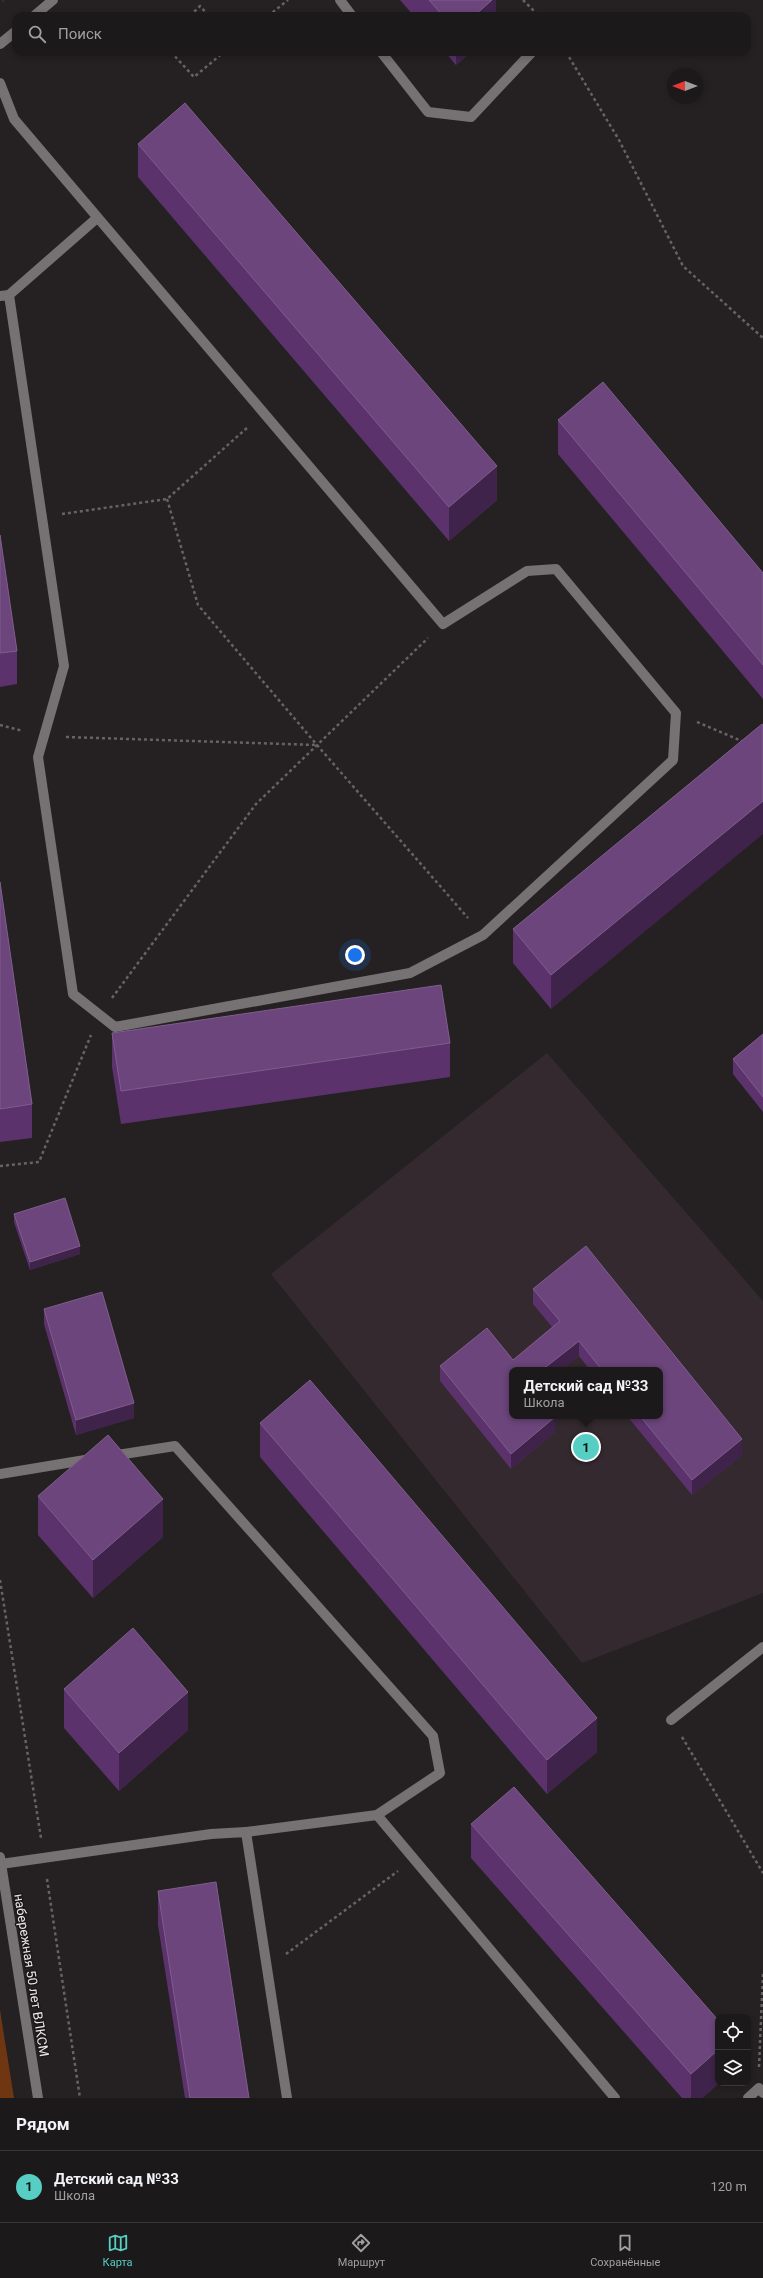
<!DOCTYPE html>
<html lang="ru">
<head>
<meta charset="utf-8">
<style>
	body { margin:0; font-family:Roboto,sans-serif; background:#252223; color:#f1f3f6 }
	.controls { position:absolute; right:12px; bottom:12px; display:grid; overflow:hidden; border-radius:8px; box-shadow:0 2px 6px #0003 }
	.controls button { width:36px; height:36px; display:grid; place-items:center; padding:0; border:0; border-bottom:1px solid #3a3839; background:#1c191a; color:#f1f3f6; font:20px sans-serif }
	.compass { position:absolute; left:667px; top:68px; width:36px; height:36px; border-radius:50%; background:#1c191a; box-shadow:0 2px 6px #0003; rotate:270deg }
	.you { position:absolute; left:355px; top:955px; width:14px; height:14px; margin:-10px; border:3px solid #fff; border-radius:50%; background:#1a73e8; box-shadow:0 0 0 6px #1a73e833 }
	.badge { display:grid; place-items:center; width:26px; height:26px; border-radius:50%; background:#56cec4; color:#111; font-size:13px; font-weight:700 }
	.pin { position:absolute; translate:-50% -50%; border:2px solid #fff; box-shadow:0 1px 4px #0006 }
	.popup { position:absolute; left:509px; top:1367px; width:154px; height:52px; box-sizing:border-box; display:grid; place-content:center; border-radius:8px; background:#1c191a; filter:drop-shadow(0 1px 3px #0005); font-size:13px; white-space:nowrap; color:#a0a0a2 }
	.popup b { font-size:15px; color:#f1f3f6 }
	.popup::after { content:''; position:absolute; left:50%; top:100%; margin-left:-8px; border:8px solid transparent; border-top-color:#1c191a }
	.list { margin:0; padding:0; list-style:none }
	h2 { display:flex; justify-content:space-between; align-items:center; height:52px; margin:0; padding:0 16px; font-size:17px }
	h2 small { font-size:13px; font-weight:400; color:#a0a0a2 }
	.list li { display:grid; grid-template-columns:26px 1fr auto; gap:12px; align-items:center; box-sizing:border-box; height:72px; padding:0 16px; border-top:1px solid #3a3839 }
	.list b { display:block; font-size:15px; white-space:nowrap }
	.list p { margin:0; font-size:13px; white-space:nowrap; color:#a0a0a2 }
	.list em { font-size:13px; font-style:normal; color:#a0a0a2 }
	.icon { flex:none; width:22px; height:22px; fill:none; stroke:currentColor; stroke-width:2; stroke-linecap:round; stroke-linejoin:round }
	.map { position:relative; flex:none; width:763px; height:2098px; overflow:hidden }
	.search { position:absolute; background:#1c191a; box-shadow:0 2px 6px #0003; left:12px; right:12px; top:12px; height:44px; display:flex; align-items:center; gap:10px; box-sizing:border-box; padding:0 14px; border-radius:12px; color:#a0a0a2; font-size:15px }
	.sheet { height:124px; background:#1c191a }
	nav { display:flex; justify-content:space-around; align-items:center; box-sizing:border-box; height:56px; border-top:1px solid #3a3839; background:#1c191a; font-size:11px; color:#a0a0a2 }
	nav a { display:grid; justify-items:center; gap:2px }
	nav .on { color:#56cec4 }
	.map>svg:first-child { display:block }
	.built { fill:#33292e; fill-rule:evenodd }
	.green { fill:#6e3611 }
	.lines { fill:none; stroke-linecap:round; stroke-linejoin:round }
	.path { stroke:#666365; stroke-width:2.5; stroke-dasharray:3 3; stroke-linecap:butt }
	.lane { stroke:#767173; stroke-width:10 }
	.secondary { stroke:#767173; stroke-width:10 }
	.wall { fill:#5c326d }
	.shaded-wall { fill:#3f234a }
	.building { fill:#6b457b; stroke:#7f5e8c }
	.labels { text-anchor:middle; stroke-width:3; stroke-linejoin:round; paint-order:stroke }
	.street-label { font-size:13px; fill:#eae7e9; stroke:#1c181a }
</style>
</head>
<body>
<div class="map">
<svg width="763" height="2098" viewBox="0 0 763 2098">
	<rect width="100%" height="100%" fill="#252123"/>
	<!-- built -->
	<path class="built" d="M547,1053L763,1301V1593L582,1663L271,1274ZM512,1370H660V1416H512Z"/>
	<!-- green -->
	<polygon class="green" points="0,2010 14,2098 0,2098"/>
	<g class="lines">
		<!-- path -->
		<g class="path">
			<polyline points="523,0 539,16"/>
			<polyline points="190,16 200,6 209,16"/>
			<polyline points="268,16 288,0"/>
			<polyline points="171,52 194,77 224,52"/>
			<polyline points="566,52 619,140 683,266 763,338"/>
			<polyline points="167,499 198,605 317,745 468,918"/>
			<polyline points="62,514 167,499 248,427"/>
			<polyline points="697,722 744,742"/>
			<polyline points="0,725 23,731"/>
			<polyline points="66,737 317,745"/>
			<polyline points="112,998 256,804 428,638"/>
			<polyline points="0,1166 39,1162 91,1035"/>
			<polyline points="0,1580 41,1838"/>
			<polyline points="682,1737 763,1873"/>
			<polyline points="47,1879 80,2098"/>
			<polyline points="286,1954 398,1871"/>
			<polyline points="759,2067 763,1973"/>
		</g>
		<!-- lane -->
		<g class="lane">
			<polyline points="340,0 352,16"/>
			<polyline points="34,16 53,0"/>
			<polyline points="0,44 16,31"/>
			<polyline points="381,52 428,112 471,117 532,52"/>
			<polyline points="0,83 14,119 443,624 527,571 556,569 676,713 673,760 483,935 410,973 115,1027 73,994 38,757 64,666 9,295 0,296"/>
			<polyline points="9,295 97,218"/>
			<polyline points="111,1456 175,1446 433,1736 440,1773 377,1815 246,1832"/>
			<polyline points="0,1474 91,1459"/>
			<polyline points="671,1720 763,1647"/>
			<polyline points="377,1815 615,2098"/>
			<polyline points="1,1864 211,1834 246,1832 287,2098"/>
			<polyline points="748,2098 759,2088 763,2093"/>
		</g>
		<!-- secondary -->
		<polyline class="secondary" points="0,1857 38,2098"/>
	</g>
	<!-- wall -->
	<g class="wall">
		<polygon points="400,0 496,0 496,16 414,16"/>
		<polygon points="445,52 471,52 456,65"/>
		<polygon points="138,144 497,500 449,541 138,177"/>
		<polygon points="558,420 763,573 763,699 558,454"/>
		<polygon points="0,535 17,651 17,684 0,687"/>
		<polygon points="763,726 551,1009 513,963 513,929"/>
		<polygon points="0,882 32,1104 32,1138 0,1142"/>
		<polygon points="112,1033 450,1043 450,1077 121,1124 112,1067"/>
		<polygon points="763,1034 763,1112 733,1074 733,1059"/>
		<polygon points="14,1214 80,1254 30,1270 14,1222"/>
		<polygon points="586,1246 742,1439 742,1455 692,1495 627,1416 660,1416 660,1370 590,1370 579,1356 561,1370 512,1370 512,1416 554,1416 555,1417 555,1432 511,1469 440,1381 440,1366 487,1328 513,1360 552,1327 533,1304 533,1289"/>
		<polygon points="44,1309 134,1418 76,1435 44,1324"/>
		<polygon points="260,1423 597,1752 547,1794 260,1457"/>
		<polygon points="38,1496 163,1537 93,1598 38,1535"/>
		<polygon points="64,1689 188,1730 119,1791 64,1728"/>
		<polygon points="471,1824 718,2083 719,2083 702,2098 682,2098 471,1858"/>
		<polygon points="158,1891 249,2098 185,2098 158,1925"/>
	</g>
	<!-- shaded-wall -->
	<g class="shaded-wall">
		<polygon points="2,0 5,0 2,3"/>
		<polygon points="492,0 496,0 496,16 474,16"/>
		<polygon points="456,52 471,52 456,65"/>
		<polygon points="497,466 497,500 449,541 449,507"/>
		<polygon points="763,801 763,834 551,1009 551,975"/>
		<polygon points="80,1246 80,1254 30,1270 30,1262"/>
		<polygon points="579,1341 579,1356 561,1370 542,1370"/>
		<polygon points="134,1403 134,1418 76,1435 76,1420"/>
		<polygon points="555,1417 555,1432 511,1469 511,1454"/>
		<polygon points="742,1439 742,1455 692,1495 692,1480"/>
		<polygon points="163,1499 163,1537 93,1598 93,1560"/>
		<polygon points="188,1692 188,1730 119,1791 119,1753"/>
		<polygon points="597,1718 597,1752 547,1794 547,1760"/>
		<polygon points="718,2050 718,2083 719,2083 702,2098 691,2098 691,2074"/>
	</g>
	<!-- building -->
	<g class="building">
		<polygon points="429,0 492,0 474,16 443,16"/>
		<polygon points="185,103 497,466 449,507 138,144"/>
		<polygon points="603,382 763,573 763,665 558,420"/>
		<polygon points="0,535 17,651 0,653"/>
		<polygon points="762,724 763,726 763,801 551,975 513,929"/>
		<polygon points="0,882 32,1104 0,1109"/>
		<polygon points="441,985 450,1043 121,1091 112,1033"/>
		<polygon points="763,1034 763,1097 733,1059"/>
		<polygon points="65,1198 80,1246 30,1262 14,1214"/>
		<polygon points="586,1246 742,1439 692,1480 640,1416 660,1416 660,1370 602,1370 579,1341 542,1370 512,1370 512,1416 554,1416 555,1417 511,1454 440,1366 487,1328 513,1360 560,1321 533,1289"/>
		<polygon points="102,1292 134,1403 76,1420 44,1309"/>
		<polygon points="310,1380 597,1718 547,1760 260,1423"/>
		<polygon points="108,1435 163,1499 93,1560 38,1496"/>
		<polygon points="133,1628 188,1692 119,1753 64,1689"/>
		<polygon points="514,1787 718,2020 718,2050 691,2074 471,1824"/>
		<polygon points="216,1882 249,2098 190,2098 158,1891"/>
	</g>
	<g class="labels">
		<!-- street labels -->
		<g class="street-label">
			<text transform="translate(32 1975) rotate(81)" y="5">набережная 50 лет ВЛКСМ</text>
		</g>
	</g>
</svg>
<div class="controls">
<button><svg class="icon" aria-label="locate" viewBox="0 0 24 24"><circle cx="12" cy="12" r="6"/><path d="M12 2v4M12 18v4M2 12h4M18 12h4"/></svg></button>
<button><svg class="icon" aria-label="layers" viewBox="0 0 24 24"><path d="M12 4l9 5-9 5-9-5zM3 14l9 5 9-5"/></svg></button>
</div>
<svg class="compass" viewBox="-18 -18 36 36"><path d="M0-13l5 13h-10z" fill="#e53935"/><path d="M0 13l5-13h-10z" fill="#a0a0a2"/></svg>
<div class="you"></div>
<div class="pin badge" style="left:586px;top:1447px">1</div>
<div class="popup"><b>Детский сад №33</b>Школа</div>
<div class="search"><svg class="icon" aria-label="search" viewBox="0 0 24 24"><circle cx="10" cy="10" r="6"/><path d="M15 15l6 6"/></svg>Поиск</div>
</div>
<section class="sheet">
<h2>Рядом<small></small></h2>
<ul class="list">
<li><span class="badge">1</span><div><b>Детский сад №33</b><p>Школа</p></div><em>120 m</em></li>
</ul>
</section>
<nav>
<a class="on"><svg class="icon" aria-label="map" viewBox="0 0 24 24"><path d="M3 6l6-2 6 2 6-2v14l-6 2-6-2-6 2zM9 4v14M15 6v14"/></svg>Карта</a>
<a><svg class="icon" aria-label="directions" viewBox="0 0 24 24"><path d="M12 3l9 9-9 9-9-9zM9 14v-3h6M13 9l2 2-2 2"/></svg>Маршрут</a>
<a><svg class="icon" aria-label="saved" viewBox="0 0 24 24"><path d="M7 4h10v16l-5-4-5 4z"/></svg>Сохранённые</a>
</nav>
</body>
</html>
